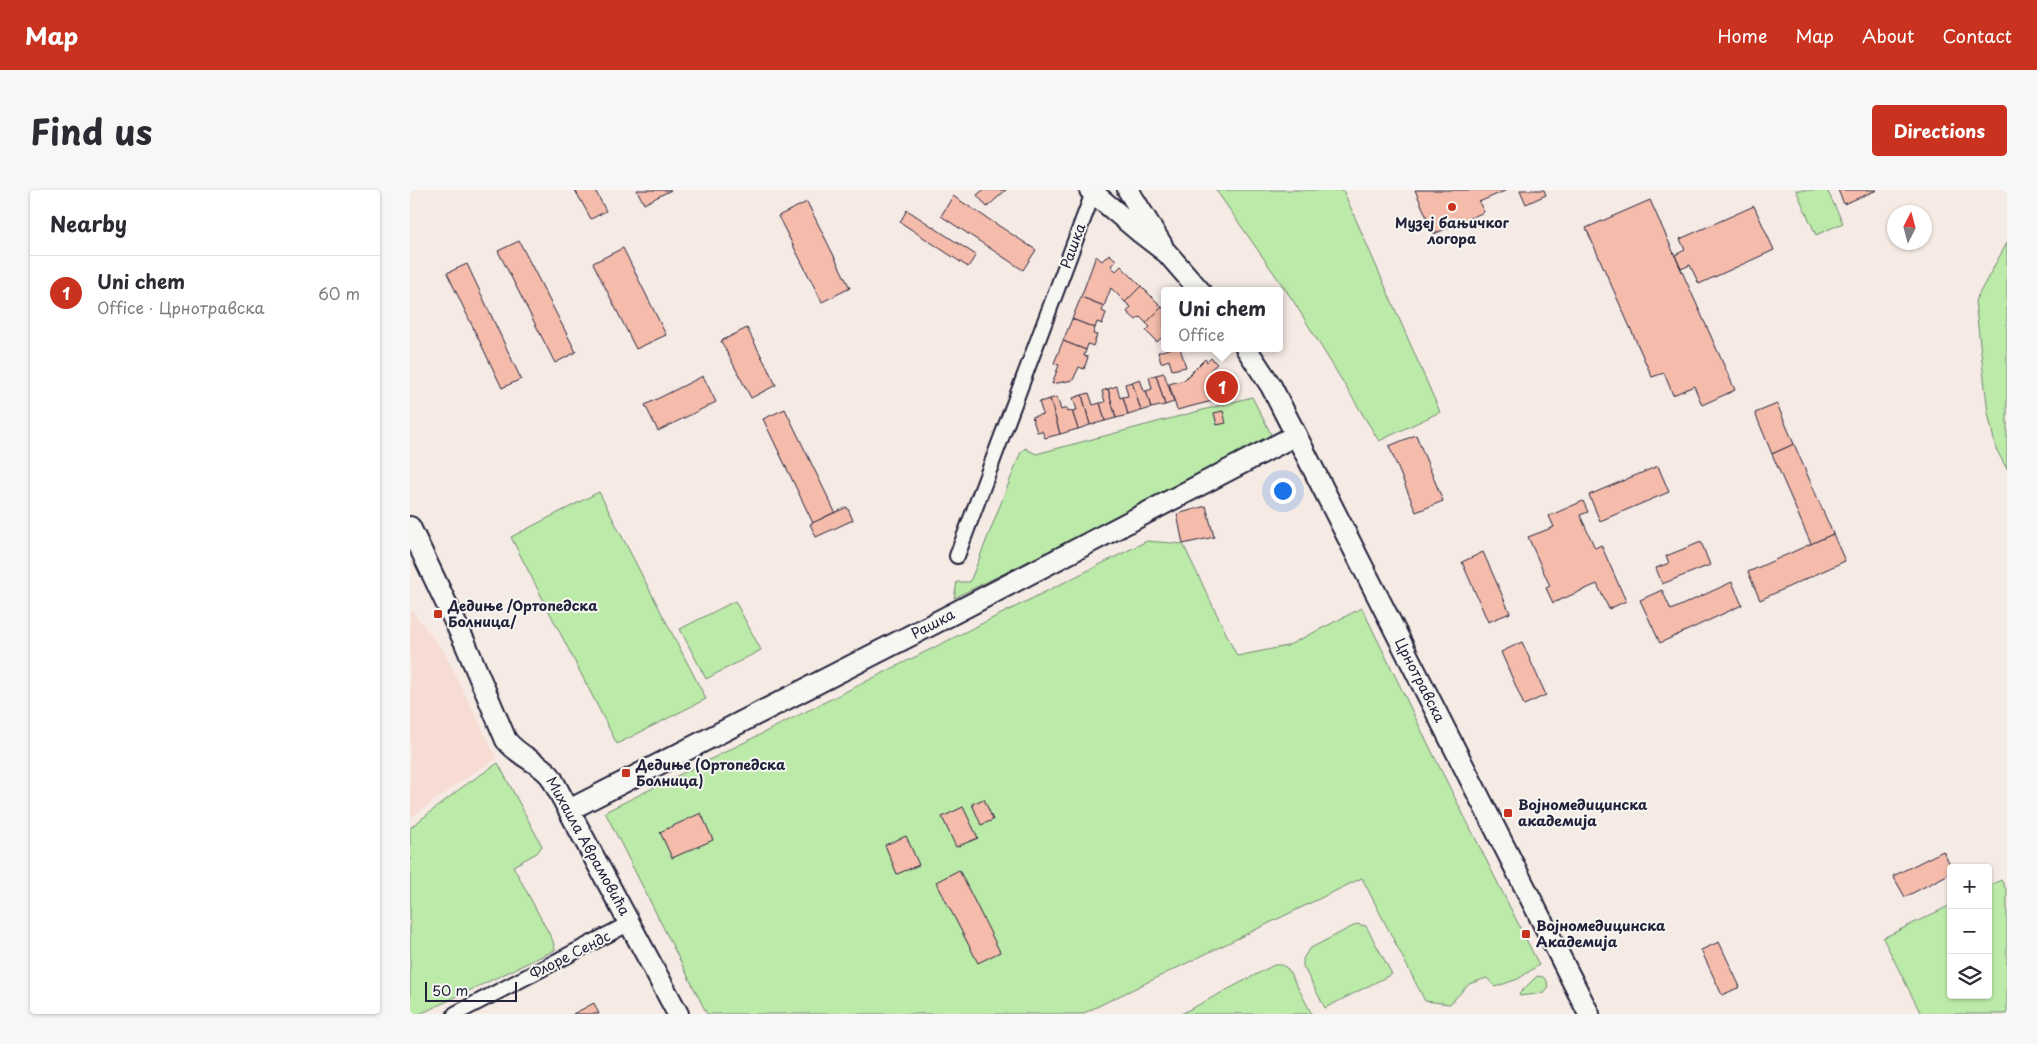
<!DOCTYPE html>
<html lang="en">
<head>
<meta charset="utf-8">
<style>
	body { margin:0; font-family:"Playpen Sans",sans-serif; background:#f7f7f7; color:#2b2b33 }
	.controls { position:absolute; right:15px; bottom:15px; display:grid; overflow:hidden; border-radius:5px; box-shadow:0 1px 4px #0004 }
	.controls button { width:45px; height:45px; display:grid; place-items:center; padding:0; border:0; border-bottom:1px solid #e1e1e2; background:#fff; color:#2b2b33; font:25px sans-serif }
	.compass { position:absolute; left:1477px; top:15px; width:45px; height:45px; border-radius:50%; background:#fff; box-shadow:0 1px 4px #0004; rotate:6deg }
	.scale { position:absolute; left:15px; bottom:12px; width:92px; box-sizing:border-box; padding-left:5px; border:2px solid #22223b; border-top:0; font-size:14px; line-height:18px; white-space:nowrap; color:#22223b; -webkit-text-stroke:4px #f6f6f2; paint-order:stroke }
	.you { position:absolute; left:872px; top:300px; width:18px; height:18px; margin:-12px; border:4px solid #fff; border-radius:50%; background:#1a73e8; box-shadow:0 0 0 8px #1a73e833 }
	.badge { display:grid; place-items:center; width:32px; height:32px; border-radius:50%; background:#c8321e; color:#fff; font-size:16px; font-weight:700 }
	.pin { position:absolute; translate:-50% -50%; border:2px solid #fff; box-shadow:0 1px 5px #0006 }
	.popup { position:absolute; left:751px; top:97px; width:122px; height:65px; box-sizing:border-box; display:grid; place-content:center; border-radius:5px; background:#fff; filter:drop-shadow(0 1px 4px #0005); font-size:16px; white-space:nowrap; color:#7c7c81 }
	.popup b { font-size:19px; color:#2b2b33 }
	.popup::after { content:''; position:absolute; left:50%; top:100%; margin-left:-10px; border:10px solid transparent; border-top-color:#fff }
	.list { margin:0; padding:0; list-style:none }
	h2 { display:flex; justify-content:space-between; align-items:center; height:65px; margin:0; padding:0 20px; font-size:21px }
	h2 small { font-size:16px; font-weight:400; color:#7c7c81 }
	.list li { display:grid; grid-template-columns:32px 1fr auto; gap:15px; align-items:center; box-sizing:border-box; height:75px; padding:0 20px; border-top:1px solid #e1e1e2 }
	.list b { display:block; font-size:19px; white-space:nowrap }
	.list p { margin:0; font-size:16px; white-space:nowrap; color:#7c7c81 }
	.list em { font-size:16px; font-style:normal; color:#7c7c81 }
	.icon { flex:none; width:28px; height:28px; fill:none; stroke:currentColor; stroke-width:2; stroke-linecap:round; stroke-linejoin:round }
	.map { position:relative; flex:none; width:1597px; height:824px; overflow:hidden; border-radius:5px }
	header { display:flex; align-items:center; gap:30px; box-sizing:border-box; height:70px; padding:0 25px; background:#c8321e; color:#fff }
	header strong { font-size:24px }
	nav { display:flex; gap:28px; margin-inline-start:auto; font-size:18px }
	.intro { display:flex; align-items:center; justify-content:space-between; box-sizing:border-box; height:120px; padding:0 30px }
	h1 { margin:0; font-size:35px }
	.button { padding:12px 22px; border-radius:5px; background:#c8321e; color:#fff; font-size:18px; font-weight:700 }
	main { display:flex; gap:30px; padding:0 30px }
	aside { flex:1; background:#fff; border-radius:5px; box-shadow:0 1px 4px #0004 }
	.map>svg:first-child { display:block }
	.built { fill:#f6dcd3 }
	.green { fill:#bceaa8; stroke:#6f8672 }
	.building { fill:#f5bcab; stroke:#22223b }
	.lines { fill:none; stroke-linecap:round; stroke-linejoin:round }
	.street-casing { stroke:#22223b; stroke-width:18 }
	.secondary-casing { stroke:#22223b; stroke-width:24 }
	.street { stroke:#f6f6f2; stroke-width:14 }
	.secondary { stroke:#f6f6f2; stroke-width:20 }
	.poi-dot { fill:#c8321e; stroke:#f6f6f2; stroke-width:2 }
	.labels { text-anchor:middle; stroke-width:4; stroke-linejoin:round; paint-order:stroke }
	.poi-label { font-size:14px; font-weight:bold; fill:#22223b; stroke:#f6f6f2; text-anchor:start }
	.street-label { font-size:14px; fill:#22223b; stroke:#f6f6f2 }
</style>
</head>
<body>
<header>
<strong>Map</strong>
<nav><a>Home</a><a>Map</a><a>About</a><a>Contact</a></nav>
</header>
<div class="intro"><h1>Find us</h1><a class="button">Directions</a></div>
<main>
<aside>
<h2>Nearby<small></small></h2>
<ul class="list">
<li><span class="badge">1</span><div><b>Uni chem</b><p>Office · Црнотравска</p></div><em>60 m</em></li>
</ul>
</aside>
<div class="map">
<svg width="1597" height="824" viewBox="0 0 1597 824">
	<rect width="100%" height="100%" fill="#f6eae4"/>
	<filter id="ink" filterUnits="userSpaceOnUse"><feTurbulence type="fractalNoise" baseFrequency=".02" numOctaves="2"/><feDisplacementMap in="SourceGraphic" scale="10" xChannelSelector="R" yChannelSelector="G"/><feConvolveMatrix kernelMatrix="1 2 1 2 8 2 1 2 1" color-interpolation-filters="sRGB"/></filter>
	<g filter="url(#ink)">
		<!-- built -->
		<polygon class="built" points="2,421 33,460 87,569 63,583 0,628 0,423"/>
		<!-- green -->
		<g class="green">
			<polygon points="806,0 933,0 1030,222 969,251 884,112"/>
			<polygon points="1386,0 1417,0 1433,33 1406,45"/>
			<polygon points="1597,53 1597,279 1586,259 1578,223 1565,111"/>
			<polygon points="842,207 861,244 849,257 544,408 547,392 560,392 611,262 615,258 626,264"/>
			<polygon points="189,302 296,509 207,554 101,347"/>
			<polygon points="737,351 773,354 827,466 877,456 952,418 1025,568 1129,775 1108,789 1085,797 1077,788 1059,794 1040,814 1015,811 952,688 672,824 297,824 195,622"/>
			<polygon points="325,411 351,460 296,489 270,439"/>
			<polygon points="88,573 132,656 127,663 103,676 143,751 145,760 10,824 0,824 0,638 51,598"/>
			<polygon points="1591,690 1597,701 1597,824 1511,824 1473,748 1541,715 1541,805 1578,805 1578,696"/>
			<polygon points="947,734 956,736 982,784 915,818 893,776 893,769 899,759"/>
			<polygon points="864,775 872,775 878,779 902,824 771,824"/>
			<polygon points="1127,786 1133,787 1137,791 1138,799 1134,803 1110,806 1109,804"/>
		</g>
		<!-- building -->
		<g class="building">
			<polygon points="165,0 185,0 196,21 181,29"/>
			<polygon points="227,0 261,0 234,14"/>
			<polygon points="573,0 596,0 577,17 567,5"/>
			<polygon points="1005,0 1097,0 1069,12 1074,22 1024,44"/>
			<polygon points="1110,0 1134,0 1136,5 1116,14"/>
			<polygon points="1428,0 1467,0 1434,14"/>
			<polygon points="543,6 626,60 613,80 531,26"/>
			<polygon points="1240,10 1325,200 1292,215 1284,196 1263,205 1254,183 1242,187 1176,38"/>
			<polygon points="397,12 440,98 412,112 368,26"/>
			<polygon points="1344,16 1364,60 1289,94 1280,75 1271,79 1265,65 1275,60 1270,49"/>
			<polygon points="497,20 566,65 558,77 490,32"/>
			<polygon points="109,51 166,162 145,173 88,61"/>
			<polygon points="213,58 256,145 226,159 183,73"/>
			<polygon points="699,64 706,70 701,76 706,81 711,76 731,96 715,112 701,98 694,116 671,107 686,66 692,71"/>
			<polygon points="57,74 111,189 92,198 37,83"/>
			<polygon points="731,96 752,117 736,133 730,127 726,130 717,122 721,117 715,112"/>
			<polygon points="671,107 694,116 692,121 696,123 692,134 687,132 685,138 662,129"/>
			<polygon points="752,117 754,119 754,152 751,148 747,152 736,141 740,137 736,133"/>
			<polygon points="662,129 685,138 683,144 687,145 683,156 678,154 676,160 653,151"/>
			<polygon points="337,138 366,195 341,208 311,151"/>
			<polygon points="653,151 676,160 674,166 678,167 674,179 669,177 663,190 642,194 649,175 644,173"/>
			<polygon points="762,158 770,158 776,177 762,180 759,170 751,173 748,162"/>
			<polygon points="801,168 807,174 799,181 805,187 812,185 818,207 767,220 759,194 774,190 795,169 797,172"/>
			<polygon points="754,183 764,212 755,215 746,185"/>
			<polygon points="746,185 755,215 741,218 736,201 742,199 739,187"/>
			<polygon points="293,186 306,212 248,241 235,215"/>
			<polygon points="730,189 734,201 736,201 741,218 731,221 722,192"/>
			<polygon points="722,192 731,221 718,225 713,207 718,206 715,194"/>
			<polygon points="707,196 710,208 713,207 718,225 706,228 698,199"/>
			<polygon points="698,199 706,228 695,231 690,213 695,212 692,201"/>
			<polygon points="679,203 683,215 690,213 695,231 680,235 672,205"/>
			<polygon points="672,205 680,235 668,239 662,221 667,220 663,208"/>
			<polygon points="647,207 651,220 657,218 658,222 662,221 668,239 650,244 640,209"/>
			<polygon points="640,209 650,244 635,248 632,241 627,242 622,227 633,224 629,212"/>
			<polygon points="1367,214 1384,254 1362,264 1345,223"/>
			<polygon points="375,219 425,322 403,333 353,229"/>
			<polygon points="813,221 816,233 807,235 804,223"/>
			<polygon points="1006,245 1033,311 1006,322 979,256"/>
			<polygon points="1384,254 1423,344 1401,354 1362,264"/>
			<polygon points="1248,276 1259,302 1190,331 1179,305"/>
			<polygon points="1173,311 1178,322 1170,325 1185,358 1191,355 1216,411 1199,419 1187,394 1143,413 1136,398 1140,396 1118,347 1144,337 1139,326"/>
			<polygon points="796,316 804,347 773,354 767,324"/>
			<polygon points="437,317 443,330 406,347 400,334"/>
			<polygon points="1423,344 1435,371 1350,410 1338,382"/>
			<polygon points="1291,352 1300,375 1252,394 1246,378 1259,373 1256,366"/>
			<polygon points="1073,362 1100,423 1078,432 1052,372"/>
			<polygon points="1322,392 1332,415 1250,453 1230,410 1252,400 1261,420"/>
			<polygon points="1112,452 1136,505 1114,515 1091,462"/>
			<polygon points="574,609 583,630 571,635 562,614"/>
			<polygon points="553,617 568,648 546,657 532,627"/>
			<polygon points="291,623 303,650 262,668 250,642"/>
			<polygon points="496,646 509,675 487,684 475,655"/>
			<polygon points="1533,661 1542,678 1541,683 1495,707 1483,686"/>
			<polygon points="549,680 590,762 568,773 526,692"/>
			<polygon points="1309,752 1330,797 1312,805 1291,760"/>
			<polygon points="184,813 189,824 163,824"/>
		</g>
		<g class="lines">
			<!-- street casing -->
			<g class="street-casing">
				<g id="street">
					<polyline points="547,366 680,11 685,0"/>
					<polyline points="45,824 220,733"/>
				</g>
			</g>
			<!-- secondary casing -->
			<g class="secondary-casing">
				<g id="secondary">
					<polyline points="680,0 731,43 757,63 790,101"/>
					<polyline points="718,0 752,55"/>
					<polyline points="836,158 861,196 886,245 1179,824"/>
					<path d="M0,337L55,453L96,550C110,568 130,572 141,587L268,824"/>
					<polyline points="159,620 525,433 886,245"/>
				</g>
			</g>
			<!-- street -->
			<use href="#street" class="street"/>
			<!-- secondary -->
			<use href="#secondary" class="secondary"/>
		</g>
	</g>
	<!-- markers -->
	<g class="poi-dot">
		<circle cx="1042" cy="17" r="5"/>
		<rect x="23" y="419" width="10" height="10" rx="2.5"/>
		<rect x="211" y="578" width="10" height="10" rx="2.5"/>
		<rect x="1093" y="618" width="10" height="10" rx="2.5"/>
		<rect x="1111" y="739" width="10" height="10" rx="2.5"/>
	</g>
	<g class="labels">
		<!-- poi labels -->
		<g class="poi-label">
			<text x="1042" y="38" text-anchor="middle">Музеј бањичког<tspan x="1042" dy="16">логора</tspan></text>
			<text x="38" y="421">Дедиње /Ортопедска<tspan x="38" dy="16">Болница/</tspan></text>
			<text x="226" y="580">Дедиње (Ортопедска<tspan x="226" dy="16">Болница)</tspan></text>
			<text x="1108" y="620">Војномедицинска<tspan x="1108" dy="16">академија</tspan></text>
			<text x="1126" y="741">Војномедицинска<tspan x="1126" dy="16">Академија</tspan></text>
		</g>
		<!-- street labels -->
		<g class="street-label">
			<text transform="translate(663 56) rotate(-70)" y="5">Рашка</text>
			<text transform="translate(523 434) rotate(-28)" y="5">Рашка</text>
			<text transform="translate(1010 490) rotate(63)" y="5">Црнотравска</text>
			<text transform="translate(178 656) rotate(61)" y="5">Михаила Аврамовића</text>
			<text transform="translate(160 765) rotate(-27)" y="5">Флоре Сендс</text>
		</g>
	</g>
</svg>
<div class="controls">
<button>+</button>
<button>−</button>
<button><svg class="icon" aria-label="layers" viewBox="0 0 24 24"><path d="M12 4l9 5-9 5-9-5zM3 14l9 5 9-5"/></svg></button>
</div>
<svg class="compass" viewBox="-18 -18 36 36"><path d="M0-13l5 13h-10z" fill="#e53935"/><path d="M0 13l5-13h-10z" fill="#7c7c81"/></svg>
<div class="scale">50 m</div>
<div class="you"></div>
<div class="pin badge" style="left:812px;top:197px">1</div>
<div class="popup"><b>Uni chem</b>Office</div>
</div>
</main>
</body>
</html>
